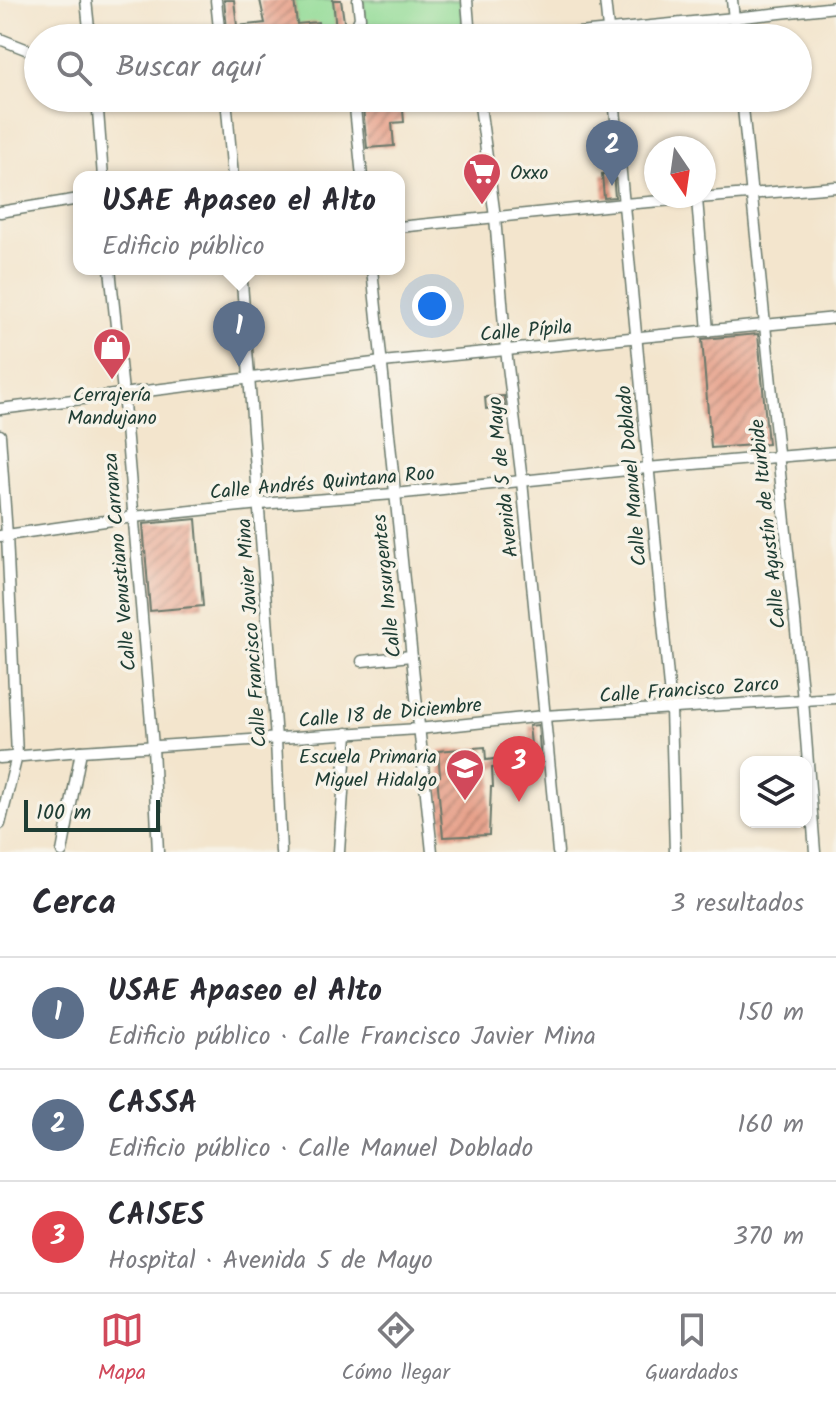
<!DOCTYPE html>
<html lang="es">
<head>
<meta charset="utf-8">
<style>
	body { margin:0; font-family:Kalam,sans-serif; background:#f2f2f3; color:#2b2b33 }
	.controls { position:absolute; right:24px; bottom:24px; display:grid; overflow:hidden; border-radius:16px; box-shadow:0 2px 6px #0004 }
	.controls button { width:72px; height:72px; display:grid; place-items:center; padding:0; border:0; border-bottom:2px solid #e1e1e2; background:#fff; color:#2b2b33; font:40px sans-serif }
	.compass { position:absolute; left:644px; top:136px; width:72px; height:72px; border-radius:50%; background:#fff; box-shadow:0 2px 6px #0004; rotate:167deg }
	.scale { position:absolute; left:24px; bottom:20px; width:136px; box-sizing:border-box; padding-left:8px; border:4px solid #1f3d34; border-top:0; font-size:22px; line-height:28px; white-space:nowrap; color:#1f3d34; -webkit-text-stroke:6px #f7f3e8; paint-order:stroke }
	.you { position:absolute; left:432px; top:306px; width:28px; height:28px; margin:-20px; border:6px solid #fff; border-radius:50%; background:#1a73e8; box-shadow:0 0 0 12px #1a73e833 }
	.badge { display:grid; place-items:center; width:52px; height:52px; border-radius:50%; background:#d1495b; color:#fff; font-size:26px; font-weight:700 }
	.pin { position:absolute; translate:-50% -66px; filter:drop-shadow(0 2px 4px #0008) }
	.pin::after { content:''; position:absolute; top:42px; width:28px; height:24px; background:inherit; clip-path:polygon(0 0,100% 0,50% 100%) }
	.popup { position:absolute; left:73px; top:171px; width:332px; height:104px; box-sizing:border-box; display:grid; place-content:center; border-radius:16px; background:#fff; filter:drop-shadow(0 2px 6px #0005); font-size:26px; white-space:nowrap; color:#7c7c81 }
	.popup b { font-size:30px; color:#2b2b33 }
	.popup::after { content:''; position:absolute; left:50%; top:100%; margin-left:-16px; border:16px solid transparent; border-top-color:#fff }
	.list { margin:0; padding:0; list-style:none }
	h2 { display:flex; justify-content:space-between; align-items:center; height:104px; margin:0; padding:0 32px; font-size:34px }
	h2 small { font-size:26px; font-weight:400; color:#7c7c81 }
	.list li { display:grid; grid-template-columns:52px 1fr auto; gap:24px; align-items:center; box-sizing:border-box; height:112px; padding:0 32px; border-top:2px solid #e1e1e2 }
	.list b { display:block; font-size:30px; white-space:nowrap }
	.list p { margin:0; font-size:26px; white-space:nowrap; color:#7c7c81 }
	.list em { font-size:26px; font-style:normal; color:#7c7c81 }
	.icon { flex:none; width:44px; height:44px; fill:none; stroke:currentColor; stroke-width:2; stroke-linecap:round; stroke-linejoin:round }
	.map { position:relative; flex:none; width:836px; height:852px; overflow:hidden }
	.search { position:absolute; background:#fff; box-shadow:0 2px 6px #0004; left:24px; right:24px; top:24px; height:88px; display:flex; align-items:center; gap:20px; box-sizing:border-box; padding:0 28px; border-radius:44px; color:#7c7c81; font-size:30px }
	.sheet { height:440px; background:#fff }
	nav { display:flex; justify-content:space-around; align-items:center; box-sizing:border-box; height:112px; border-top:2px solid #e1e1e2; background:#fff; font-size:22px; color:#7c7c81 }
	nav a { display:grid; justify-items:center; gap:4px }
	nav .on { color:#d1495b }
	.map>svg:first-child { display:block }
	.park { fill:#92db96; stroke:#588c65; stroke-width:2 }
	.building { fill:url(#building-hatch) }
	.lines { fill:none; stroke-linecap:round; stroke-linejoin:round }
	.minor-casing { stroke:#69786a; stroke-width:13 }
	.minor { stroke:#fff; stroke-width:10 }
	.labels { text-anchor:middle; stroke-width:7; stroke-linejoin:round; paint-order:stroke }
	.poi-label { font-size:20px; fill:#1f3d34; stroke:#f7f3e8; text-anchor:start }
	.street-label { font-size:20px; fill:#1f3d34; stroke:#f7f3e8 }
</style>
</head>
<body>
<div class="map">
<svg width="836" height="852" viewBox="0 0 836 852">
	<defs>
		<pattern id="building-hatch" width="6" height="6" patternUnits="userSpaceOnUse" patternTransform="scale(2)"><rect width="6" height="6" fill="#e69e87"/><path d="M-1 1l2-2M0 6l6-6M5 7l2-2" fill="none" stroke="#ba826f"/></pattern>
	</defs>
	<rect width="100%" height="100%" fill="#f7f3e8"/>
	<filter id="ink" filterUnits="userSpaceOnUse"><feTurbulence type="fractalNoise" baseFrequency=".0125" numOctaves="2"/><feDisplacementMap in="SourceGraphic" scale="16" xChannelSelector="R" yChannelSelector="G"/><feConvolveMatrix kernelMatrix="1 2 1 2 8 2 1 2 1" color-interpolation-filters="sRGB"/></filter>
	<filter id="wash" filterUnits="userSpaceOnUse"><feTurbulence type="fractalNoise" baseFrequency=".006" numOctaves="4" result="noise"/><feDisplacementMap in="SourceGraphic" scale="32" xChannelSelector="R" yChannelSelector="G"/><feGaussianBlur stdDeviation="1.8" result="paint"/><feColorMatrix in="noise" values="0 0 0 0 0 0 0 0 0 0 0 0 0 0 0 0 0 1.4 0 .05"/><feComposite in="paint" operator="in"/></filter>
	<g filter="url(#wash)">
		<rect width="100%" height="100%" fill="#f3e5cd"/>
		<!-- park -->
		<g class="park">
			<polygon points="294,0 333,0 337,33 298,37"/>
			<polygon points="363,0 460,0 463,29 380,38 359,38 366,26"/>
		</g>
		<g id="blocks">
			<!-- building -->
			<g class="building">
				<polygon points="224,0 234,0 237,26 265,23 260,0 294,0 297,24 318,22 320,35 298,37 298,32 228,38"/>
				<polygon points="333,0 341,0 345,28 336,29"/>
				<polygon points="362,98 402,98 404,122 392,123 394,146 367,148"/>
				<polygon points="613,173 615,197 604,198 602,174"/>
				<polygon points="758,334 768,444 711,448 702,339"/>
				<polygon points="504,396 505,407 486,409 485,397"/>
				<polygon points="196,519 203,606 150,611 143,524"/>
				<polygon points="538,725 541,762 492,768 493,787 491,787 489,835 443,837 437,776 440,776 438,751 485,747 486,760 532,754 529,726"/>
			</g>
		</g>
	</g>
	<g filter="url(#ink)">
		<use href="#blocks" fill-opacity="0" stroke="#69786a" stroke-width="2"/>
		<g class="lines">
			<!-- minor casing -->
			<g class="minor-casing">
				<g id="minor">
					<polyline points="86,0 90,38"/>
					<polyline points="216,0 220,38"/>
					<polyline points="467,0 470,38"/>
					<polyline points="605,0 609,38"/>
					<polyline points="732,0 736,38"/>
					<polyline points="351,38 360,18 358,0"/>
					<polyline points="405,38 469,30"/>
					<polyline points="527,38 734,18 836,7"/>
					<polyline points="0,39 38,54"/>
					<polyline points="97,98 103,177"/>
					<polyline points="226,98 233,177"/>
					<polyline points="354,98 362,177"/>
					<polyline points="479,98 495,217 506,350 522,481 558,852"/>
					<polyline points="614,98 671,709 675,852"/>
					<polyline points="742,98 803,700 815,852"/>
					<polyline points="697,199 708,331"/>
					<polyline points="0,212 79,199"/>
					<polyline points="399,227 624,204 836,187"/>
					<polyline points="110,269 123,392 153,747 158,852"/>
					<polyline points="241,269 276,739 281,852"/>
					<polyline points="372,269 432,852"/>
					<polyline points="0,409 382,362 836,318"/>
					<polyline points="0,435 7,535 17,756 0,824"/>
					<polyline points="0,536 133,517 260,504 394,494 647,468 836,452"/>
					<polyline points="362,661 411,656"/>
					<polyline points="0,758 81,751 418,729 544,716 836,698"/>
					<polyline points="62,852 81,751"/>
					<polyline points="339,852 347,733"/>
				</g>
			</g>
			<!-- minor -->
			<use href="#minor" class="minor"/>
		</g>
	</g>
	<!-- icons -->
	<defs>
		<g id="supermarket-pin" transform="scale(2)"><path d="M0 17L-7.5 6A9.5 9.5 0 1 1 7.5 6Z" fill="#d1495b" stroke="#f7f3e8"/><path d="M-6-5.5h2.5l.6 2H6L4.5 2H-2.5L-4.4-4H-6ZM-1.5 3.2a1.3 1.3 0 1 0 .1 0ZM3 3.2a1.3 1.3 0 1 0 .1 0Z" fill="#fff"/></g>
		<g id="shop-pin" transform="scale(2)"><path d="M0 17L-7.5 6A9.5 9.5 0 1 1 7.5 6Z" fill="#d1495b" stroke="#f7f3e8"/><path d="M-5-2.5h2.3a2.7 3.5 0 0 1 5.4 0H5L5.5 6h-11ZM-1.5-2.5h3a1.5 2.3 0 0 0-3 0Z" fill="#fff"/></g>
		<g id="school-pin" transform="scale(2)"><path d="M0 17L-7.5 6A9.5 9.5 0 1 1 7.5 6Z" fill="#d1495b" stroke="#f7f3e8"/><path d="M0-5L7-2L0 1L-7-2ZM-4 1L0 2.5L4 1V4Q0 6-4 4Z" fill="#fff"/></g>
	</defs>
	<g fill-rule="evenodd">
		<use href="#supermarket-pin" x="482" y="172"/>
		<use href="#shop-pin" x="112" y="347"/>
		<use href="#school-pin" x="465" y="768"/>
	</g>
	<g class="labels">
		<!-- poi labels -->
		<g class="poi-label">
			<text x="510" y="179">Oxxo</text>
			<text x="112" y="401" text-anchor="middle">Cerrajería<tspan x="112" dy="23">Mandujano</tspan></text>
			<text x="437" y="763" text-anchor="end">Escuela Primaria<tspan x="437" dy="23">Miguel Hidalgo</tspan></text>
		</g>
		<!-- street labels -->
		<g class="street-label">
			<text transform="translate(526 330) rotate(-5)" y="7">Calle Pípila</text>
			<text transform="translate(631 476) rotate(-95)" y="7">Calle Manuel Doblado</text>
			<text transform="translate(502 477) rotate(-96)" y="7">Avenida 5 de Mayo</text>
			<text transform="translate(322 482) rotate(-5)" y="7">Calle Andrés Quintana Roo</text>
			<text transform="translate(767 524) rotate(-96)" y="7">Calle Agustín de Iturbide</text>
			<text transform="translate(119 562) rotate(-95)" y="7">Calle Venustiano Carranza</text>
			<text transform="translate(386 586) rotate(-96)" y="7">Calle Insurgentes</text>
			<text transform="translate(251 633) rotate(-94)" y="7">Calle Francisco Javier Mina</text>
			<text transform="translate(689 689) rotate(-4)" y="7">Calle Francisco Zarco</text>
			<text transform="translate(390 712) rotate(-5)" y="7">Calle 18 de Diciembre</text>
		</g>
	</g>
</svg>
<div class="controls">
<button><svg class="icon" aria-label="layers" viewBox="0 0 24 24"><path d="M12 4l9 5-9 5-9-5zM3 14l9 5 9-5"/></svg></button>
</div>
<svg class="compass" viewBox="-18 -18 36 36"><path d="M0-13l5 13h-10z" fill="#e53935"/><path d="M0 13l5-13h-10z" fill="#7c7c81"/></svg>
<div class="scale">100 m</div>
<div class="you"></div>
<div class="pin badge" style="left:239px;top:367px;background:#5c6f8a">1</div>
<div class="popup"><b>USAE Apaseo el Alto</b>Edificio público</div>
<div class="pin badge" style="left:612px;top:186px;background:#5c6f8a">2</div>
<div class="pin badge" style="left:519px;top:802px;background:#e0444e">3</div>
<div class="search"><svg class="icon" aria-label="search" viewBox="0 0 24 24"><circle cx="10" cy="10" r="6"/><path d="M15 15l6 6"/></svg>Buscar aquí</div>
</div>
<section class="sheet">
<h2>Cerca<small>3 resultados</small></h2>
<ul class="list">
<li><span class="badge" style="background:#5c6f8a">1</span><div><b>USAE Apaseo el Alto</b><p>Edificio público · Calle Francisco Javier Mina</p></div><em>150 m</em></li>
<li><span class="badge" style="background:#5c6f8a">2</span><div><b>CASSA</b><p>Edificio público · Calle Manuel Doblado</p></div><em>160 m</em></li>
<li><span class="badge" style="background:#e0444e">3</span><div><b>CAISES</b><p>Hospital · Avenida 5 de Mayo</p></div><em>370 m</em></li>
</ul>
</section>
<nav>
<a class="on"><svg class="icon" aria-label="map" viewBox="0 0 24 24"><path d="M3 6l6-2 6 2 6-2v14l-6 2-6-2-6 2zM9 4v14M15 6v14"/></svg>Mapa</a>
<a><svg class="icon" aria-label="directions" viewBox="0 0 24 24"><path d="M12 3l9 9-9 9-9-9zM9 14v-3h6M13 9l2 2-2 2"/></svg>Cómo llegar</a>
<a><svg class="icon" aria-label="saved" viewBox="0 0 24 24"><path d="M7 4h10v16l-5-4-5 4z"/></svg>Guardados</a>
</nav>
</body>
</html>
